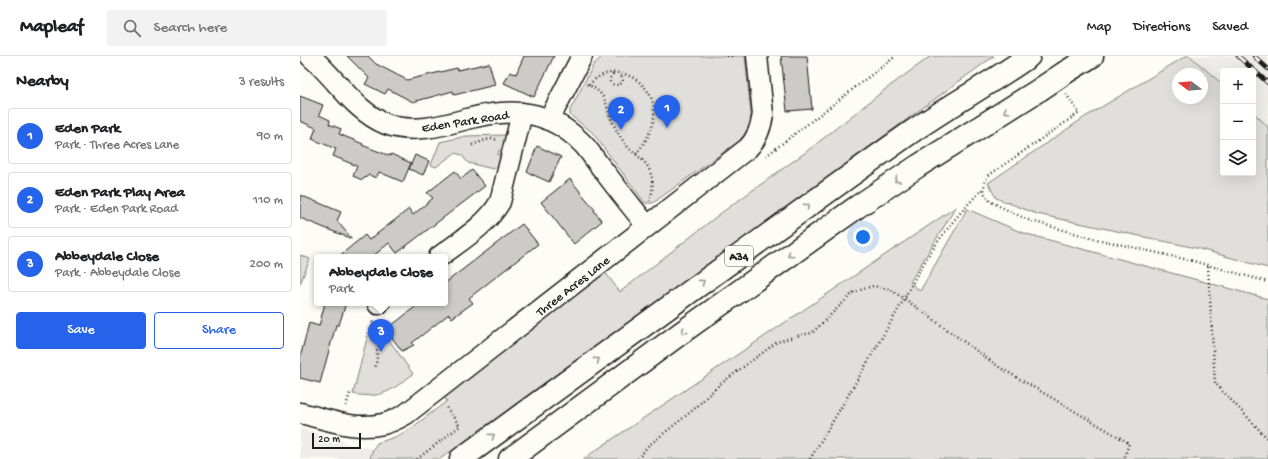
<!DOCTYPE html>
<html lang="en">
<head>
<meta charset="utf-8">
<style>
	body { margin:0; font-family:"Gochi Hand",sans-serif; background:#f2f2f2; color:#202124 }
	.controls { position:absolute; right:12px; top:12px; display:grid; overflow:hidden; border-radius:4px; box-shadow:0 4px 16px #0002 }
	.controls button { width:36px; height:36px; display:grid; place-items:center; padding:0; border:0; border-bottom:1px solid #e0e0e0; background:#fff; color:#202124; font:20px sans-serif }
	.compass { position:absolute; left:872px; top:12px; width:36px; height:36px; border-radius:50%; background:#fff; box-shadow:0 4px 16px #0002; rotate:286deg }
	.scale { position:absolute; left:12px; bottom:10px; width:49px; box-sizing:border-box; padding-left:4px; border:2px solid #1c1c1c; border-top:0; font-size:11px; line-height:14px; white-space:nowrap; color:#1c1c1c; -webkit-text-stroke:3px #fdfcf7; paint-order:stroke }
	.you { position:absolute; left:563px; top:181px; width:14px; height:14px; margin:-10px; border:3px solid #fff; border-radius:50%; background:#1a73e8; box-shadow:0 0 0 6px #1a73e833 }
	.badge { display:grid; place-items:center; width:26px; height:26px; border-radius:50%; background:#2563eb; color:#fff; font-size:13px; font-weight:700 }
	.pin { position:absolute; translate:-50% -33px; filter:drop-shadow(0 1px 2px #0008) }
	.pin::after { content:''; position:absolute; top:21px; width:14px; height:12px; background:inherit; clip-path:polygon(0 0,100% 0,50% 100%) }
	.popup { position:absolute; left:14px; top:198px; width:134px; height:52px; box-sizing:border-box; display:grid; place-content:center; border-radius:4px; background:#fff; filter:drop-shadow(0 1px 3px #0005); font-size:13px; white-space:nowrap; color:#757577 }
	.popup b { font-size:15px; color:#202124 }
	.popup::after { content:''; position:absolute; left:50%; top:100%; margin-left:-8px; border:8px solid transparent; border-top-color:#fff }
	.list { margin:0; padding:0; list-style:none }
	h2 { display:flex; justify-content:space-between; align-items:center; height:52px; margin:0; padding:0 16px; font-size:17px }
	h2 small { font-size:13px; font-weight:400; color:#757577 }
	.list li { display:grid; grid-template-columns:26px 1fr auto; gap:12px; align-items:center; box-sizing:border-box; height:56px; margin:0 8px 8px; padding:0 8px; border:1px solid #e0e0e0; border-radius:4px }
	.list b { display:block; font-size:15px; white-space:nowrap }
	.list p { margin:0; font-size:13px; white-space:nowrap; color:#757577 }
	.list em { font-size:13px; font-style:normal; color:#757577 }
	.actions { display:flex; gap:8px; padding:12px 16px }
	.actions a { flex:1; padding:9px 0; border:1px solid #2563eb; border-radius:4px; text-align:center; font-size:14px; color:#2563eb }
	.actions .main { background:#2563eb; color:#fff }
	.icon { flex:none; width:22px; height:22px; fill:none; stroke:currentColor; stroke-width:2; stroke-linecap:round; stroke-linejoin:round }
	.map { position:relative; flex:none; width:968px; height:403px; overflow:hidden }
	header { display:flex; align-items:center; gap:24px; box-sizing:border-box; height:56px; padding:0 20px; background:#fff; border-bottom:1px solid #e0e0e0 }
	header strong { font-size:19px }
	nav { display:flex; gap:22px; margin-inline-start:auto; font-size:14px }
	.search { width:280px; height:36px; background:#f2f2f2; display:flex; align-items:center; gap:10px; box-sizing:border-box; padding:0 14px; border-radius:4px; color:#757577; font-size:15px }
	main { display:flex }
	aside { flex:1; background:#fff }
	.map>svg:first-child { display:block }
	.built { fill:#eeede9 }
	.green { fill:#e0dfdb; stroke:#7e7e7c; fill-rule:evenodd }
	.building { fill:#cccbc8; stroke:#1c1c1c }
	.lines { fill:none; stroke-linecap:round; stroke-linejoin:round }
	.street-casing { stroke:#1c1c1c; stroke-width:23 }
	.highway-casing { stroke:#1c1c1c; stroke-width:25 }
	.path { stroke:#1c1c1c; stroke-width:2.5; stroke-dasharray:1 3; stroke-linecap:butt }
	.street { stroke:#fdfcf7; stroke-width:20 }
	.highway { stroke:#fdfcf7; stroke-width:22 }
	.rail-casing { stroke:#1c1c1c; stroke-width:4.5 }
	.rail { stroke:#fdfcf7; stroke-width:3; stroke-dasharray:9; stroke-linecap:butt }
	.highway-bridge-casing { stroke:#1c1c1c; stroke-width:25; stroke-linecap:butt }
	.highway-bridge { stroke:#fdfcf7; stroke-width:22 }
	.oneway { stroke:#989794 }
	.labels { text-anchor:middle; stroke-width:3.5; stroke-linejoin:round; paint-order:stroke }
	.shield { fill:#fdfcf7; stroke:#605f5e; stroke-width:1 }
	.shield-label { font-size:12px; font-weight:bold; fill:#1c1c1c }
	.street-label { font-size:13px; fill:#1c1c1c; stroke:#fdfcf7 }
</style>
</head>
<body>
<header>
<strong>Mapleaf</strong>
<div class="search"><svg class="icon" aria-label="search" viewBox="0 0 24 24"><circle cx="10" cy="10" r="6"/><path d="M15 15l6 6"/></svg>Search here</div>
<nav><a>Map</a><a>Directions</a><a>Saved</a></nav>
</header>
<main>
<aside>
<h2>Nearby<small>3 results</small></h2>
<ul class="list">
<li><span class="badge">1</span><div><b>Eden Park</b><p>Park · Three Acres Lane</p></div><em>90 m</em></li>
<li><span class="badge">2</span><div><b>Eden Park Play Area</b><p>Park · Eden Park Road</p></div><em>110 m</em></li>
<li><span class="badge">3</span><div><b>Abbeydale Close</b><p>Park · Abbeydale Close</p></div><em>200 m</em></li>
</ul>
<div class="actions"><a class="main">Save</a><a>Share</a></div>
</aside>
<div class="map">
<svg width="968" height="403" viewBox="0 0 968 403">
	<rect width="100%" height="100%" fill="#fdfcf7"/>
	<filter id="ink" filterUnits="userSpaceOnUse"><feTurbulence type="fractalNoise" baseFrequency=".025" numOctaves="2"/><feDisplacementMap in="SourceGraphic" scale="8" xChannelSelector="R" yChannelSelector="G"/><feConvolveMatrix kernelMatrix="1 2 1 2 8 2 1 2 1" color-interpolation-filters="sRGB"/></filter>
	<g filter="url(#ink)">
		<!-- built -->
		<g class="built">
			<polygon points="890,0 968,0 968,71 953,56 953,15 923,15 923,29"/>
			<polygon points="0,372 55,390 73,393 70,403 0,403"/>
		</g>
		<!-- green -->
		<g class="green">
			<path d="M303,0H445L451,59C451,70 446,77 439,85L353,147H345L292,76L270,59V54L294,8Z"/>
			<polygon points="631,0 694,0 140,403 70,403 73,393 77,387 95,381 109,374 147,345 144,341 305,216 320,236 421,157 506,96 587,32"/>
			<path d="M886,0H890L923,29V117H953V56L968,71V212L896,192L737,158L696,142L688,127L785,61ZM878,18H902V42H878Z"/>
			<polygon points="205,79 206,82 203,95 199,94 198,99 201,100 199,110 193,113 168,107 162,99 155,97 136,111 131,109 140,86 166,80"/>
			<polygon points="656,151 610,226 620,235 667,153 723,177 968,243 968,403 283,403"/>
			<polygon points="0,199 10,203 0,228"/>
			<path d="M76,265L113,318C91,335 82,343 53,338L69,274Z"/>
		</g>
		<!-- building -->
		<g class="building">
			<polygon points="47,0 68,0 76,8 107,24 157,12 158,14 189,7 195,29 154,39 153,35 113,46 88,33 85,38 65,28 69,22"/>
			<polygon points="224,0 254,0 234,41 204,27 210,16 216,18"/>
			<polygon points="481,0 507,0 512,53 487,55"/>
			<polygon points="0,40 23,49 19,59 30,64 29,68 41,73 39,78 63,88 62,89 90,100 91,98 111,107 103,126 79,116 76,122 69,119 62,124 53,120 57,110 33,100 36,93 12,83 16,72 0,65"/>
			<polygon points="237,90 261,101 249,126 227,116"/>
			<polygon points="115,99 129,105 123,119 109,113"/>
			<polygon points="172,114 185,130 97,197 89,187 72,201 38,201 65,179 69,184 109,153 113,159 133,142 127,137 155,115 161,123"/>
			<polygon points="270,123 295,154 294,155 302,165 274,188 241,146"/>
			<polygon points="0,139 41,156 37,165 52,183 0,162"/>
			<polygon points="222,168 238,188 169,242 173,247 152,262 149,258 112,287 114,289 102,295 86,274 120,247 145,247 145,227"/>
			<polygon points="25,247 46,247 39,269 36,269 20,327 0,322 0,302 9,267 19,270"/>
		</g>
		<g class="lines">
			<!-- street casing -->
			<g class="street-casing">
				<g id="street">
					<path d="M10,0C36,22 54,55 86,68C112,78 141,70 167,63C212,51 249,53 284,89C291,97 297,107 304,115C318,134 333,152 347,170"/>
					<polyline points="249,64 282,0"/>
					<path d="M139,201C160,185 186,170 200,146L222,57"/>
					<polyline points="78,248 79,247"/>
					<path d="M0,357C27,363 55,375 83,368C91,366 99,362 106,358L448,92C457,83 461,72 463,58L457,0"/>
				</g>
			</g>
			<!-- highway casing -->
			<g class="highway-casing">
				<g id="highway">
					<polyline points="766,16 792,0"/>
					<path d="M161,403C307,297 452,189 600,84C641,54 687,30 729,0"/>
					<polyline points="210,403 381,277 557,151 618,110 739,34"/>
				</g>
			</g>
			<!-- path -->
			<g class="path">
				<polyline points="427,0 435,0"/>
				<path d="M313,18C300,32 332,33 320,18"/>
				<path d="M287,28C308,39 304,46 312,65C315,72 319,79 324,86C330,96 344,102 349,113C354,124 353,134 350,145"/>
				<path d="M289,29C313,1 356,25 354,59C353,74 345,87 336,98"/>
				<polyline points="766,38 779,57 689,119 685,125 684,132 685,139 689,144 693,147 728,164 792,182 893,205 968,226"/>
				<path d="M172,89C182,86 188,81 198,84"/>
				<polyline points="466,100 596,0"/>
				<polyline points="908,210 915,327 968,383"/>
				<path d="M72,266L76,270L72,273C77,289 79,296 75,313"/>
				<polyline points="46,350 50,337"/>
				<polyline points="117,403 160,370 145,350"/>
				<polyline points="338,403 348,390 393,354 419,329 477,286 500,279 512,277 554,236 573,230 589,233 605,243 699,311 829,387 824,403"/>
				<path d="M510,403C538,357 565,311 592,264C602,248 610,230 620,214C637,184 659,156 684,132"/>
			</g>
			<!-- street -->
			<use href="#street" class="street"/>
			<!-- highway -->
			<use href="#highway" class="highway"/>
			<!-- rail casing -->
			<g class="rail-casing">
				<g id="rail">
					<polyline points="938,0 968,27"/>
					<polyline points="954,0 968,13"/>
				</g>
			</g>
			<!-- rail -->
			<use href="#rail" class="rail"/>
			<!-- highway-bridge casing -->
			<g class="highway-bridge-casing">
				<polyline id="highway-bridge" points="739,34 766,16"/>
			</g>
			<!-- highway-bridge -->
			<use href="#highway-bridge" class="highway-bridge"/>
		</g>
		<!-- one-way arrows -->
		<defs><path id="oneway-chevron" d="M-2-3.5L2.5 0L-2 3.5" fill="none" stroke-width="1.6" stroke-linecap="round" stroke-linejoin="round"/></defs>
		<g class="oneway">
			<use href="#oneway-chevron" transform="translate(706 55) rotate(148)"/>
			<use href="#oneway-chevron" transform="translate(597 124) rotate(146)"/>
			<use href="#oneway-chevron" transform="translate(507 150) rotate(-36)"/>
			<use href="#oneway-chevron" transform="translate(490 199) rotate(144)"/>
			<use href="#oneway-chevron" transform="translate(402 226) rotate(-36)"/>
			<use href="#oneway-chevron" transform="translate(384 275) rotate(144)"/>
			<use href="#oneway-chevron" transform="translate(297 304) rotate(-37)"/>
			<use href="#oneway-chevron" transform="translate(192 380) rotate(-36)"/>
		</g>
	</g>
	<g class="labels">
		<!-- shield labels -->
		<rect class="shield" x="425" y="190" width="28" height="20" rx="3"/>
		<g class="shield-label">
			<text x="439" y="204">A34</text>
		</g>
		<!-- street labels -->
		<g class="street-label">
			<text transform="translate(165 64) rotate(-9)" y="5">Eden Park Road</text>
			<text transform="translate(272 229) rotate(-38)" y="5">Three Acres Lane</text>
		</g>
	</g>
</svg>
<div class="controls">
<button>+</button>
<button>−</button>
<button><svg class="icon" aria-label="layers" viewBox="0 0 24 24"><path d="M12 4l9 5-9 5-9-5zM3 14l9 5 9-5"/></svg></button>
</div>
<svg class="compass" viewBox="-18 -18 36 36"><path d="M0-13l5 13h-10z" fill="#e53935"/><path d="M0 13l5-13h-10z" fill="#757577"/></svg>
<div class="scale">20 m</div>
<div class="you"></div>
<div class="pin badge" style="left:367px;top:72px">1</div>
<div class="pin badge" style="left:321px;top:74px">2</div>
<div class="pin badge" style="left:81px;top:296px">3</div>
<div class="popup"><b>Abbeydale Close</b>Park</div>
</div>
</main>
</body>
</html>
